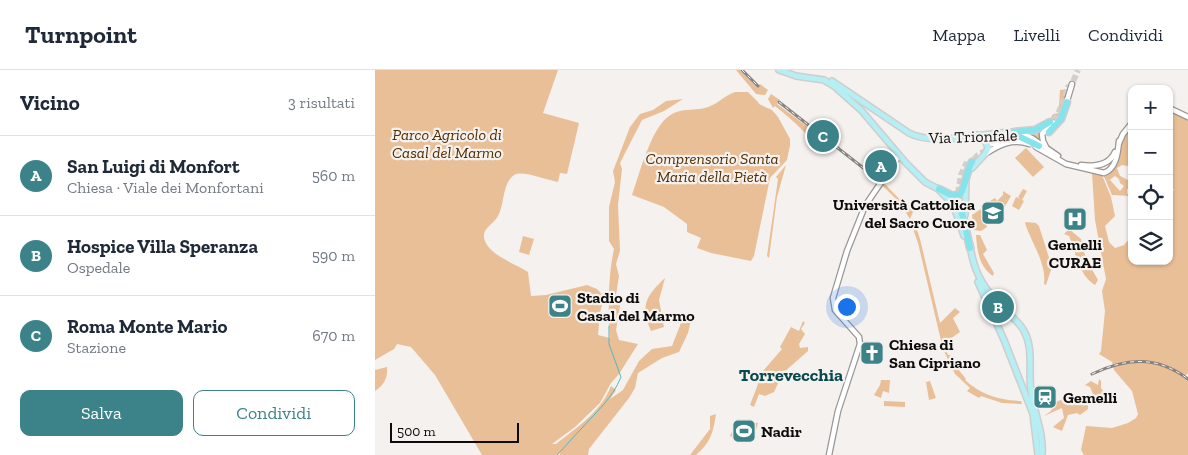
<!DOCTYPE html>
<html lang="it">
<head>
<meta charset="utf-8">
<style>
	body { margin:0; font-family:"Zilla Slab",serif; background:#f6f6f7; color:#1f2937 }
	.controls { position:absolute; right:15px; top:15px; display:grid; overflow:hidden; border-radius:10px; box-shadow:0 1px 4px #0004 }
	.controls button { width:45px; height:45px; display:grid; place-items:center; padding:0; border:0; border-bottom:1px solid #e0e1e3; background:#fff; color:#1f2937; font:25px sans-serif }
	.scale { position:absolute; left:15px; bottom:12px; width:129px; box-sizing:border-box; padding-left:5px; border:2px solid #0d0c0b; border-top:0; font-size:14px; line-height:18px; white-space:nowrap; color:#0d0c0b; -webkit-text-stroke:4px #f5f1ee; paint-order:stroke }
	.you { position:absolute; left:471px; top:236px; width:18px; height:18px; margin:-12px; border:4px solid #fff; border-radius:50%; background:#1a73e8; box-shadow:0 0 0 8px #1a73e833 }
	.badge { display:grid; place-items:center; width:32px; height:32px; border-radius:50%; background:#3b8389; color:#fff; font-size:16px; font-weight:700 }
	.pin { position:absolute; translate:-50% -50%; border:2px solid #fff; box-shadow:0 1px 5px #0006 }
	.list { margin:0; padding:0; list-style:none }
	h2 { display:flex; justify-content:space-between; align-items:center; height:65px; margin:0; padding:0 20px; font-size:21px }
	h2 small { font-size:16px; font-weight:400; color:#747a83 }
	.list li { display:grid; grid-template-columns:32px 1fr auto; gap:15px; align-items:center; box-sizing:border-box; height:80px; padding:0 20px; border-top:1px solid #e0e1e3 }
	.list b { display:block; font-size:19px; white-space:nowrap }
	.list p { margin:0; font-size:16px; white-space:nowrap; color:#747a83 }
	.list em { font-size:16px; font-style:normal; color:#747a83 }
	.actions { display:flex; gap:10px; padding:15px 20px }
	.actions a { flex:1; padding:11px 0; border:1px solid #3b8389; border-radius:10px; text-align:center; font-size:18px; color:#3b8389 }
	.actions .main { background:#3b8389; color:#fff }
	.icon { flex:none; width:28px; height:28px; fill:none; stroke:currentColor; stroke-width:2; stroke-linecap:round; stroke-linejoin:round }
	.map { position:relative; flex:none; width:813px; height:385px; overflow:hidden }
	header { display:flex; align-items:center; gap:30px; box-sizing:border-box; height:70px; padding:0 25px; background:#fff; border-bottom:1px solid #e0e1e3 }
	header strong { font-size:24px }
	nav { display:flex; gap:28px; margin-inline-start:auto; font-size:18px }
	main { display:flex }
	aside { flex:1; background:#fff }
	.map>svg:first-child { display:block }
	.green { fill:#e9bf97; fill-rule:evenodd }
	.lines { fill:none; stroke-linecap:round; stroke-linejoin:round }
	.stream { stroke:#56b7be; stroke-width:1 }
	.highway-tunnel { stroke:#d2cfcc; stroke-width:6; stroke-dasharray:6 3; stroke-linecap:butt }
	.secondary-casing { stroke:#9a9693; stroke-width:7 }
	.primary-casing { stroke:#cfcece; stroke-width:8 }
	.highway-casing { stroke:#cfcece; stroke-width:9 }
	.secondary { stroke:#fff; stroke-width:4.5 }
	.primary { stroke:#b5eef3; stroke-width:5 }
	.highway { stroke:#84e3eb; stroke-width:6 }
	.rail-casing { stroke:#868381; stroke-width:3 }
	.rail { stroke:#f5f1ee; stroke-width:1; stroke-dasharray:4; stroke-linecap:butt }
	.labels { text-anchor:middle; stroke-width:4.5; stroke-linejoin:round; paint-order:stroke }
	.park-label { font-size:16px; font-style:italic; fill:#4f2d02; stroke:#f5f1ee }
	.street-label { font-size:16px; fill:#0d0c0b; stroke:#f5f1ee }
	.poi-label { font-size:16px; font-weight:bold; fill:#0d0c0b; stroke:#f5f1ee; text-anchor:start }
	.neighbourhood-label { font-size:18px; font-weight:bold; fill:#08494e; stroke:#f5f1ee }
</style>
</head>
<body>
<header>
<strong>Turnpoint</strong>
<nav><a>Mappa</a><a>Livelli</a><a>Condividi</a></nav>
</header>
<main>
<aside>
<h2>Vicino<small>3 risultati</small></h2>
<ul class="list">
<li><span class="badge">A</span><div><b>San Luigi di Monfort</b><p>Chiesa · Viale dei Monfortani</p></div><em>560 m</em></li>
<li><span class="badge">B</span><div><b>Hospice Villa Speranza</b><p>Ospedale</p></div><em>590 m</em></li>
<li><span class="badge">C</span><div><b>Roma Monte Mario</b><p>Stazione</p></div><em>670 m</em></li>
</ul>
<div class="actions"><a class="main">Salva</a><a>Condividi</a></div>
</aside>
<div class="map">
<svg width="813" height="385" viewBox="0 0 813 385">
	<rect width="100%" height="100%" fill="#f5f1ee"/>
	<!-- green -->
	<g class="green">
		<path d="M0,0H183L168,43L204,53L192,104L185,103L183,112C173,110 149,101 141,104C127,110 130,134 123,146C118,155 105,159 110,171C116,186 141,194 153,202L156,226L171,225L212,215L222,219L229,227L225,243L223,265L235,268C233,241 233,206 239,179L234,171V137L240,112L238,101L255,57L265,44L278,40L291,31L308,29L289,41L267,50L245,93L247,99L243,135L245,181L241,194L244,206L241,225L245,236L241,260L244,270L263,274L244,304L236,313L225,333L200,357L177,374H181C201,358 226,342 236,316L241,320L235,329L248,320L264,291L277,279L297,276L306,253L317,246L313,263L304,282L287,288L263,303L260,318L254,328L214,379L213,385H184L186,381L182,385H107L60,305L36,277L22,274L19,279L0,290Z"/>
		<polygon points="361,0 365,0 382,17 385,14 393,20 390,25 381,24"/>
		<polygon points="694,19 683,47 667,62 667,73 651,64 674,51 678,44 684,43 684,40 682,38 684,36 685,20"/>
		<path d="M360,22H373L383,32L384,34L397,40L403,47L415,69V75L412,90L395,108L379,186L376,191L336,183L322,178L326,168L312,162V154L289,137L257,125C265,103 277,52 299,43C310,38 322,41 333,37C343,34 350,25 360,22Z"/>
		<path d="M396,24L405,30L402,34L449,69L448,71L451,73L447,78C437,72 436,69 428,61C420,52 410,44 400,36L398,38L393,29Z"/>
		<polygon points="796,42 813,50 813,303 810,306 813,308 813,385 709,385 706,380 711,356 737,358 753,353 761,348 763,344 757,321 739,300 737,292 724,284 726,281 730,241 727,221 731,209 720,150 717,103 727,105 736,127 740,146 730,156 734,172 740,178 749,175 757,166 757,191 794,191 794,126 799,120 794,112 794,45"/>
		<path d="M752,62L757,64V93L752,96L747,95L742,98L745,106L757,112V118L752,119V124H757V129L755,126L737,125L728,104L736,102L739,99L747,69ZM740,106L744,109L745,113L749,116L745,121L735,110L733,111Z"/>
		<polygon points="651,78 669,97 658,107 640,88"/>
		<polygon points="411,95 402,127 394,188 392,186 403,109 401,107"/>
		<polygon points="510,111 510,114 529,134 532,133 538,142 535,149 524,132 507,115"/>
		<polygon points="648,119 652,121 647,130 649,131 644,140 637,136 641,127 646,129 643,127"/>
		<polygon points="628,121 636,126 626,143 622,145 620,144 615,131 620,128 622,131 628,125"/>
		<polygon points="606,139 612,157 606,161 599,160 597,145"/>
		<path d="M538,148L545,169L565,253L580,238L585,242L578,248L585,262L569,273L573,285H575L583,299L591,309L590,310C606,325 624,330 646,331L647,334L627,333L606,326L604,328L592,321L595,318L580,304L568,279L543,173L536,153Z"/>
		<path d="M651,152L661,153L664,156L677,197L671,215L669,214C672,194 656,172 650,153Z"/>
		<path d="M694,159L706,169L711,189L723,210L720,215C703,205 701,182 694,166L689,164Z"/>
		<path d="M601,165H605L612,180L608,184L619,203L618,206C604,197 602,180 601,165Z"/>
		<polygon points="148,166 159,169 154,185 144,182"/>
		<path d="M290,208L284,230L289,257L276,261C265,235 271,226 290,208Z"/>
		<polygon points="428,251 430,253 426,259 430,264 424,274 425,278 433,277 433,281 408,303 399,322 390,326 384,324 379,337 375,335 388,301 407,279 405,277 416,257 424,261"/>
		<path d="M12,297C13,308 9,315 0,321V300Z"/>
		<polygon points="724,309 726,311 726,318 732,326 725,332 718,328 713,331 713,339 705,345 702,343 693,345 687,361 678,357 689,348 687,338 669,346 676,341 681,332 693,327 699,331 718,324 715,317 710,315 716,311 723,315"/>
		<polygon points="506,310 515,310 514,323 508,321 506,328 499,325 505,315"/>
		<polygon points="555,311 561,328 554,330 551,312"/>
		<polygon points="509,331 530,332 530,337 509,336"/>
		<path d="M341,344C338,363 336,372 321,385H315L335,359V346Z"/>
		<polygon points="362,351 383,353 381,360 369,371 355,366"/>
	</g>
	<g class="lines">
		<!-- stream -->
		<path class="stream" d="M182,385C191,376 198,367 207,358C222,341 237,329 246,307L234,274V256"/>
		<!-- highway-tunnel -->
		<g class="highway-tunnel">
			<polyline points="695,19 703,0"/>
			<path d="M647,66C681,60 684,44 694,15"/>
			<polyline points="593,96 603,85 625,73"/>
			<polyline points="583,123 586,105 592,92"/>
			<polyline points="586,138 586,120"/>
		</g>
		<!-- secondary casing -->
		<g class="secondary-casing">
			<g id="secondary">
				<polyline points="691,34 697,14"/>
				<polyline points="794,38 813,47"/>
				<polyline points="645,63 657,68 683,86"/>
				<polyline points="744,73 748,64 757,53"/>
				<polyline points="623,74 617,74 615,70 618,67 626,65"/>
				<path d="M661,77L691,94L729,103C741,99 743,83 744,71"/>
				<polyline points="671,77 668,71 667,64 679,53"/>
				<path d="M610,84C624,75 637,68 654,74"/>
				<path d="M706,95C720,97 734,96 740,82"/>
				<polyline points="454,385 463,341 485,274 484,267 460,240 458,228 472,181 490,136 524,86"/>
			</g>
		</g>
		<!-- primary casing -->
		<g class="primary-casing">
			<g id="primary">
				<polyline points="404,0 421,6 449,10 459,16 486,40 531,93 550,112 565,120"/>
				<path d="M457,11L534,63C560,77 610,62 639,62"/>
				<polyline points="597,98 610,84 613,78 610,70 602,65"/>
				<polyline points="566,122 578,134 589,166"/>
				<polyline points="590,145 591,113"/>
				<path d="M595,175C599,205 610,220 631,241C637,247 645,253 649,261C659,279 653,301 656,321C659,343 669,363 667,385"/>
				<polyline points="603,212 629,270 658,344 663,385"/>
			</g>
		</g>
		<!-- highway casing -->
		<g class="highway-casing">
			<g id="highway">
				<polyline points="639,62 660,60 675,52"/>
				<polyline points="674,62 686,49 692,32"/>
				<polyline points="619,70 643,66 664,76"/>
				<path d="M564,119L578,126L585,124C591,117 590,103 597,92"/>
				<polyline points="586,138 595,178"/>
			</g>
		</g>
		<!-- secondary -->
		<use href="#secondary" class="secondary"/>
		<!-- primary -->
		<use href="#primary" class="primary"/>
		<!-- highway -->
		<use href="#highway" class="highway"/>
		<!-- rail casing -->
		<g class="rail-casing">
			<g id="rail">
				<polyline points="367,0 383,16"/>
				<polyline points="404,32 505,111"/>
				<path d="M717,304C751,288 781,285 813,309"/>
			</g>
		</g>
		<!-- rail -->
		<use href="#rail" class="rail"/>
	</g>
	<!-- icons -->
	<defs>
		<g id="university-square" transform="scale(1.25)"><rect x="-9" y="-9" width="18" height="18" rx="4" fill="#3b8389" stroke="#f5f1ee"/><path d="M0-5L7-2L0 1L-7-2ZM-4 1L0 2.5L4 1V4Q0 6-4 4Z" fill="#fff"/></g>
		<g id="hospital-square" transform="scale(1.25)"><rect x="-9" y="-9" width="18" height="18" rx="4" fill="#3b8389" stroke="#f5f1ee"/><path d="M-5-5h3v3.5h4V-5h3V5h-3V1.5h-4V5h-3Z" fill="#fff"/></g>
		<g id="stadium-square" transform="scale(1.25)"><rect x="-9" y="-9" width="18" height="18" rx="4" fill="#3b8389" stroke="#f5f1ee"/><path d="M0-5a6.5 5 0 1 0 0 10a6.5 5 0 1 0 0-10ZM-3.5-1.8h7v3.6h-7Z" fill="#fff"/></g>
		<g id="church-square" transform="scale(1.25)"><rect x="-9" y="-9" width="18" height="18" rx="4" fill="#3b8389" stroke="#f5f1ee"/><path d="M-1.2-6h2.4v3.5h3.3v2.4h-3.3V6h-2.4V-.1h-3.3v-2.4h3.3Z" fill="#fff"/></g>
		<g id="station-square" transform="scale(1.25)"><rect x="-9" y="-9" width="18" height="18" rx="4" fill="#3b8389" stroke="#f5f1ee"/><path d="M-3-6H3Q5-6 5-4V2Q5 4 3 4L4.5 6H3L1.5 4h-3L-3 6H-4.5L-3 4Q-5 4-5 2V-4Q-5-6-3-6ZM-3.5-4v3h7v-3ZM-3.5 1v1.5H-2V1ZM2 1v1.5H3.5V1Z" fill="#fff"/></g>
	</defs>
	<g fill-rule="evenodd">
		<use href="#university-square" x="618" y="143"/>
		<use href="#hospital-square" x="700" y="149"/>
		<use href="#stadium-square" x="185" y="236"/>
		<use href="#church-square" x="497" y="283"/>
		<use href="#station-square" x="670" y="327"/>
		<use href="#stadium-square" x="369" y="361"/>
	</g>
	<g class="labels">
		<!-- park labels -->
		<g class="park-label">
			<text x="72" y="70">Parco Agricolo di<tspan x="72" dy="18">Casal del Marmo</tspan></text>
			<text x="337" y="94">Comprensorio Santa<tspan x="337" dy="18">Maria della Pietà</tspan></text>
		</g>
		<!-- street labels -->
		<g class="street-label">
			<text transform="translate(598 66) rotate(-2)" y="6">Via Trionfale</text>
		</g>
		<!-- poi labels -->
		<g class="poi-label">
			<text x="600" y="140" text-anchor="end">Università Cattolica<tspan x="600" dy="18">del Sacro Cuore</tspan></text>
			<text x="700" y="180" text-anchor="middle">Gemelli<tspan x="700" dy="18">CURAE</tspan></text>
			<text x="202" y="233">Stadio di<tspan x="202" dy="18">Casal del Marmo</tspan></text>
			<text x="514" y="280">Chiesa di<tspan x="514" dy="18">San Cipriano</tspan></text>
			<text x="688" y="333">Gemelli</text>
			<text x="386" y="367">Nadir</text>
		</g>
		<!-- neighbourhood labels -->
		<g class="neighbourhood-label">
			<text x="416" y="311">Torrevecchia</text>
		</g>
	</g>
</svg>
<div class="controls">
<button>+</button>
<button>−</button>
<button><svg class="icon" aria-label="locate" viewBox="0 0 24 24"><circle cx="12" cy="12" r="6"/><path d="M12 2v4M12 18v4M2 12h4M18 12h4"/></svg></button>
<button><svg class="icon" aria-label="layers" viewBox="0 0 24 24"><path d="M12 4l9 5-9 5-9-5zM3 14l9 5 9-5"/></svg></button>
</div>
<div class="scale">500 m</div>
<div class="you"></div>
<div class="pin badge" style="left:506px;top:96px">A</div>
<div class="pin badge" style="left:623px;top:237px">B</div>
<div class="pin badge" style="left:448px;top:66px">C</div>
</div>
</main>
</body>
</html>
